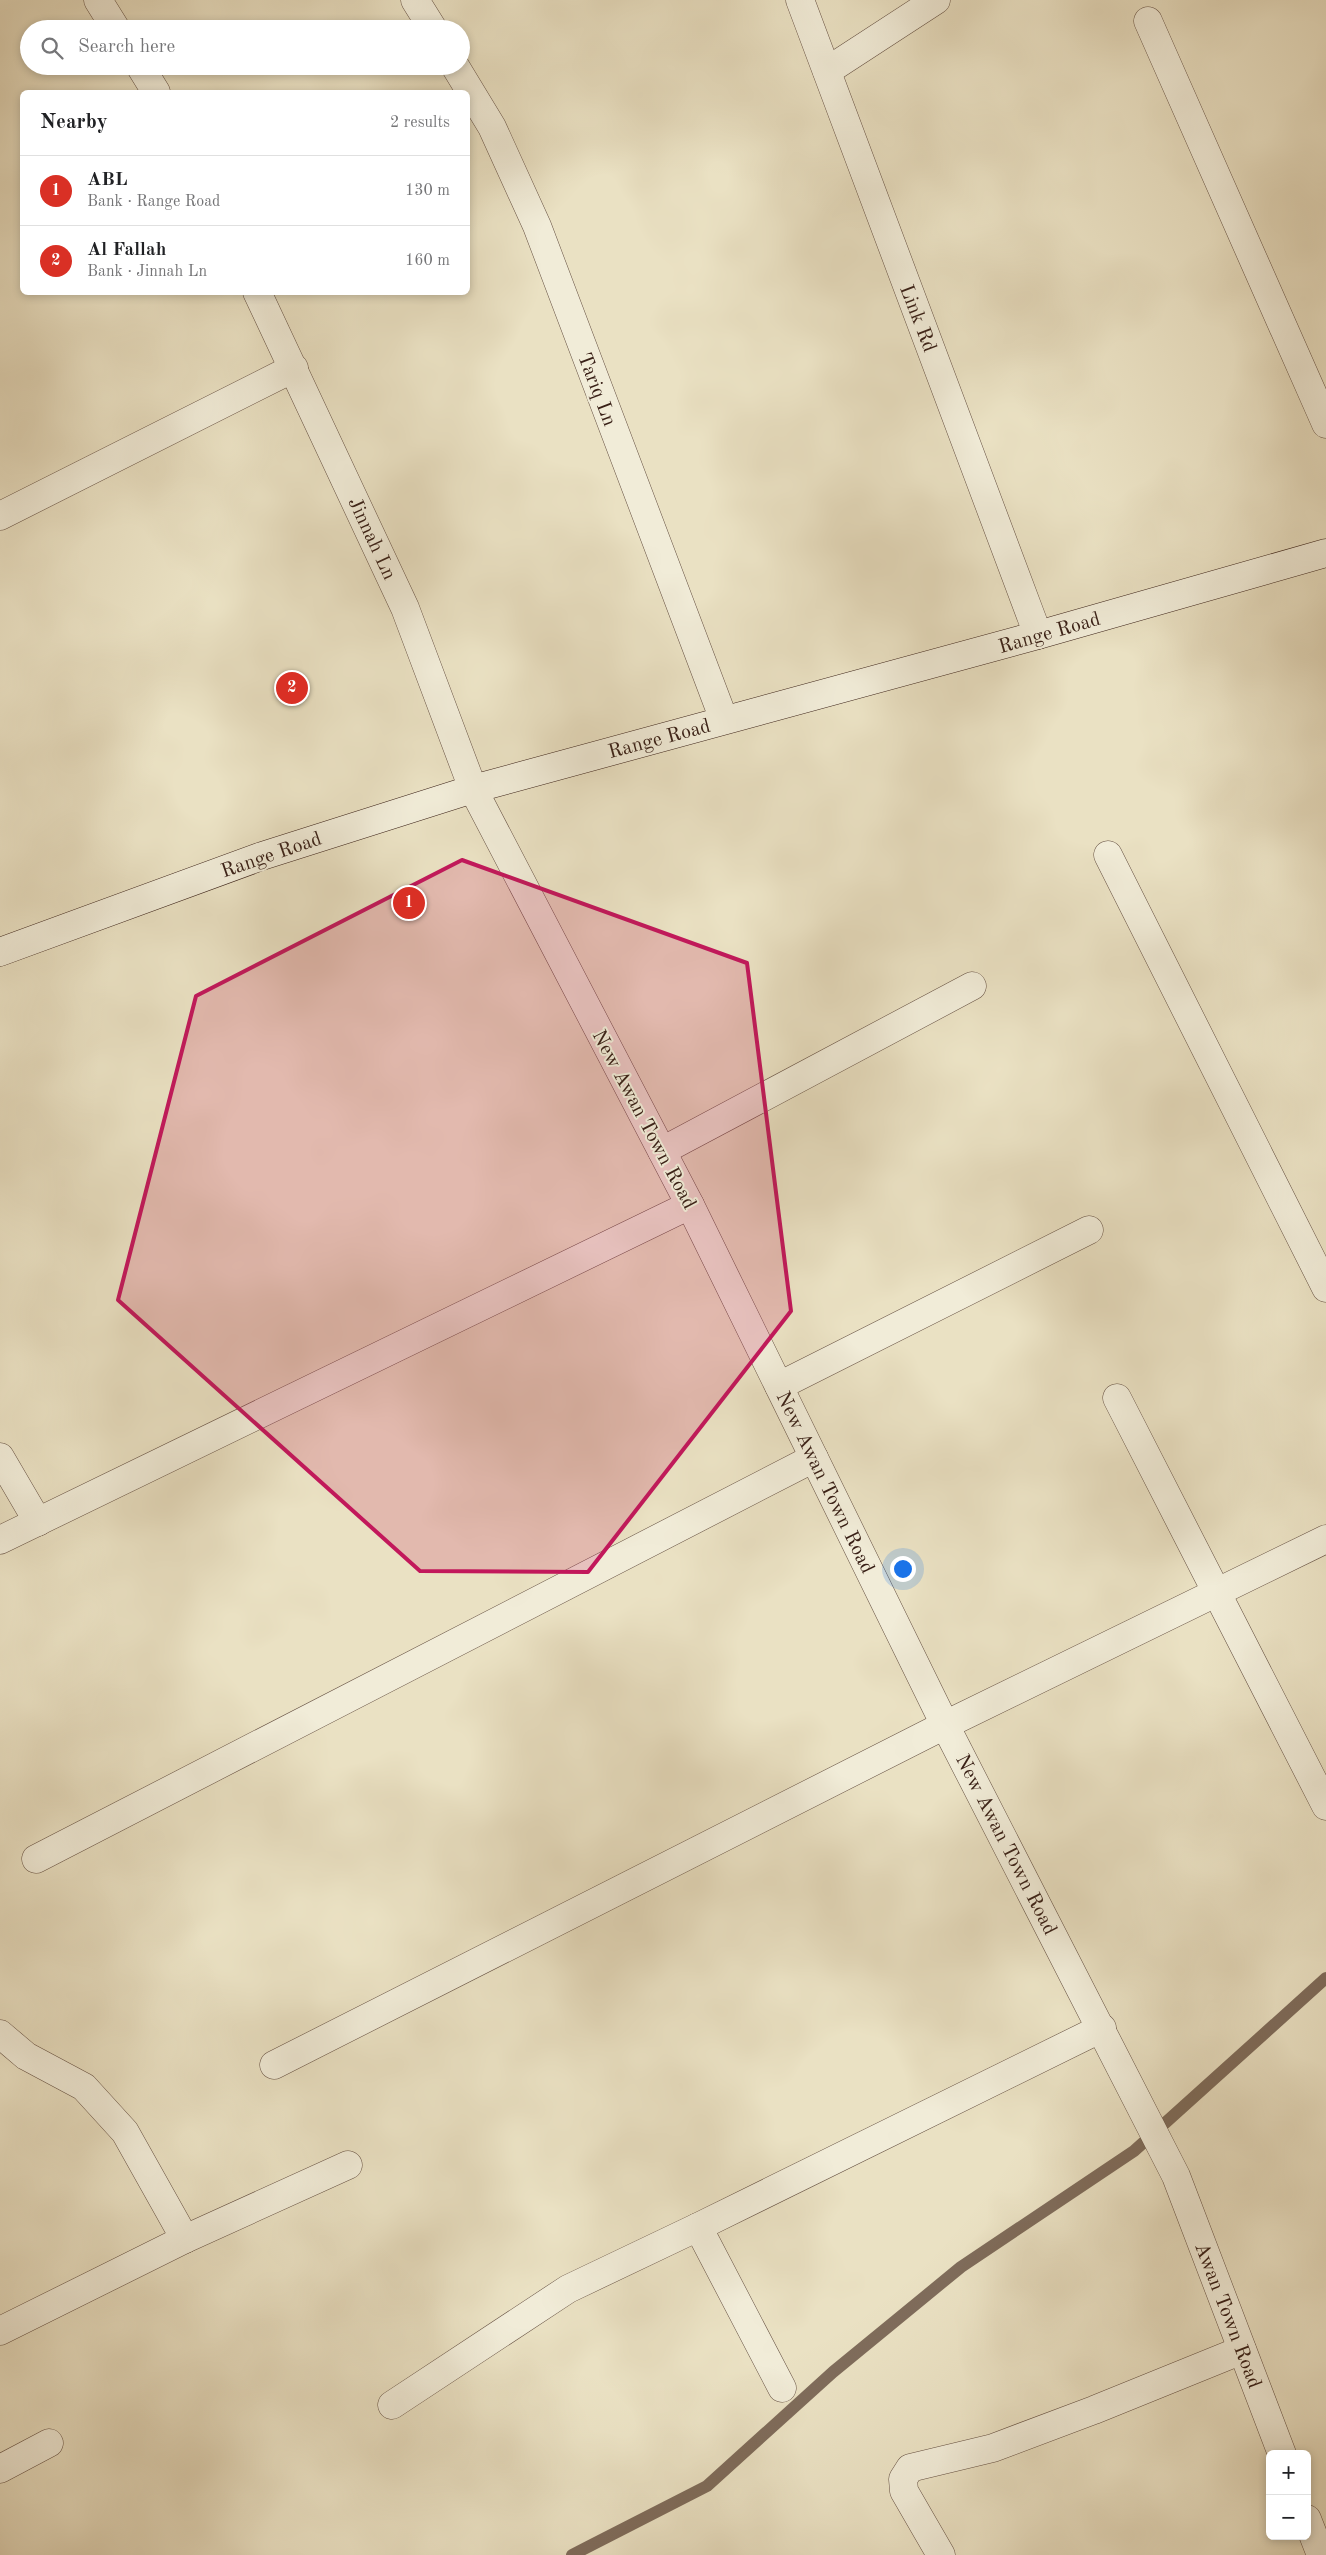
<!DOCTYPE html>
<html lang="en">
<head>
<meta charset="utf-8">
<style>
	body { margin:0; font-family:"Old Standard TT",serif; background:#f6f6f6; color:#202124 }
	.controls { position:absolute; right:15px; bottom:15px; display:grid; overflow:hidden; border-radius:8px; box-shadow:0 2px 8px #0003 }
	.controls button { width:45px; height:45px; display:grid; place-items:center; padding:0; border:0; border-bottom:1px solid #e0e0e0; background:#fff; color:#202124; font:25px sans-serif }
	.you { position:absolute; left:902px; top:1568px; width:18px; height:18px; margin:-12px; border:4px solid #fff; border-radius:50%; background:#1a73e8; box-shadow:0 0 0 8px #1a73e833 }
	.badge { display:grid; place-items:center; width:32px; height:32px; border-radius:50%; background:#d93025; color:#fff; font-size:16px; font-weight:700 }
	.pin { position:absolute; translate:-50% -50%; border:2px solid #fff; box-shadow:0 1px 5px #0006 }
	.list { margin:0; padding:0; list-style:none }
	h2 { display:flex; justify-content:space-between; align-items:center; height:65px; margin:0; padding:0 20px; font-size:21px }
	h2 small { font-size:16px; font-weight:400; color:#757577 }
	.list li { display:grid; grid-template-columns:32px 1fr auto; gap:15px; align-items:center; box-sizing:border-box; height:70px; padding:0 20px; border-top:1px solid #e0e0e0 }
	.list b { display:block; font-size:19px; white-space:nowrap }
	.list p { margin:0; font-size:16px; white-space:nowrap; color:#757577 }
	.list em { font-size:16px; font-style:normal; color:#757577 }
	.icon { flex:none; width:28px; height:28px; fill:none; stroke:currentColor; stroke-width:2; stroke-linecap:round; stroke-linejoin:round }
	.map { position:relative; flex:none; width:1326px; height:2555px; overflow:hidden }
	.search { position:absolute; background:#fff; box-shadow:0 2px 8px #0003; left:20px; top:20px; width:450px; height:55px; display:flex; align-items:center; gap:12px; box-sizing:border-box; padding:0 18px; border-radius:28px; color:#757577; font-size:19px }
	.panel { position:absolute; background:#fff; box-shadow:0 2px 8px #0003; left:20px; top:90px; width:450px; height:205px; border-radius:8px }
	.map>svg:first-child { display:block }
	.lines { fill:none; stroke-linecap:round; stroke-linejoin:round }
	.stream { stroke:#7f6c5b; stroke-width:12 }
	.minor-casing { stroke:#655042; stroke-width:29 }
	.tertiary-casing { stroke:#655042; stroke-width:29 }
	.secondary-casing { stroke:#392017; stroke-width:29 }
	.minor { stroke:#f1ecd8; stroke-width:28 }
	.tertiary { stroke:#f1ecd8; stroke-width:28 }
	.secondary { stroke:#f1ecd8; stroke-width:28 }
	.marked { fill:#c2185b; fill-opacity:0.2; stroke:#c2185b; stroke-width:4; stroke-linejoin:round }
	.labels { text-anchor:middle; stroke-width:4; stroke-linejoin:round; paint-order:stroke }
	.street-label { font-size:20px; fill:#392017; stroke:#f1ecd8 }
</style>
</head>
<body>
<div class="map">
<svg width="1326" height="2555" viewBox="0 0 1326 2555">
	<rect width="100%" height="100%" fill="#eae1c3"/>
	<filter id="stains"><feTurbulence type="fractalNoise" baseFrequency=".004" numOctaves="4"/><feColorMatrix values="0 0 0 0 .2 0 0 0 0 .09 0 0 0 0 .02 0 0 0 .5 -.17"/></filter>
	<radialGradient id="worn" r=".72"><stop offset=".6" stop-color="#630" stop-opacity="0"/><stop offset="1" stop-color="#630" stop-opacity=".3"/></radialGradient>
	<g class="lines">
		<!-- stream -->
		<polyline class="stream" points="572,2555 707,2486 833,2372 961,2267 1134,2151 1326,1978"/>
		<!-- minor casing -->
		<g class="minor-casing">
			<g id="minor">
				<polyline points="98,0 116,29"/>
				<polyline points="415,0 433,29"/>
				<polyline points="800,0 1038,635"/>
				<polyline points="1148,21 1326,424"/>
				<polyline points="140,66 156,92"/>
				<polyline points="455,66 492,127 537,226 724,720"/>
				<polyline points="827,71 936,0"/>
				<polyline points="257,292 405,608 473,789"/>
				<polyline points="0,516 294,368"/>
				<polyline points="1108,855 1326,1288"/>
				<polyline points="662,1151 972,986"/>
				<polyline points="779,1386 1089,1230"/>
				<polyline points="1117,1398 1326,1806"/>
				<polyline points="0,1457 38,1522"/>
				<polyline points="0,1540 690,1205"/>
				<polyline points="36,1859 814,1458"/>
				<polyline points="0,2034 26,2056 84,2087 125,2132 185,2239"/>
				<polyline points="274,2065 945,1725 1326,1539"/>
				<polyline points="698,2227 782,2388"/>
				<polyline points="0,2331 185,2239 348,2165"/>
				<polyline points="392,2405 568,2289 698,2227 1102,2028"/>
				<polyline points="0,2469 49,2443"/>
				<polyline points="941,2555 904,2491 903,2479 910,2468 993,2448 1094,2410 1242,2350"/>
			</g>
		</g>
		<!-- tertiary casing -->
		<g class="tertiary-casing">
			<g id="tertiary">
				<polyline points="473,789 690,1205 945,1725 1176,2176 1282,2454"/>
				<polyline points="1307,2519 1321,2555"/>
			</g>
		</g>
		<!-- secondary casing -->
		<g class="secondary-casing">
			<polyline id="secondary" points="0,952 262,856 473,789 1038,635 1326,553"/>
		</g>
		<!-- minor -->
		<use href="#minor" class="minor"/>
		<!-- tertiary -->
		<use href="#tertiary" class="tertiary"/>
		<!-- secondary -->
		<use href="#secondary" class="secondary"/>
	</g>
	<!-- marked area -->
	<path class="marked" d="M462,860L747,963L791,1311L588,1572L420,1571L118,1300L196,996Z"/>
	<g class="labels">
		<!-- street labels -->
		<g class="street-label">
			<text transform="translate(919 318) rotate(69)" y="7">Link Rd</text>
			<text transform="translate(598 389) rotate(69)" y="7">Tariq Ln</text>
			<text transform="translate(373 538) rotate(65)" y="7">Jinnah Ln</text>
			<text transform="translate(1049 632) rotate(-16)" y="7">Range Road</text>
			<text transform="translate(659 738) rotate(-15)" y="7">Range Road</text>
			<text transform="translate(271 854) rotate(-19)" y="7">Range Road</text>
			<text transform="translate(645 1119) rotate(62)" y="7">New Awan Town Road</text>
			<text transform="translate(826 1482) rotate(64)" y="7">New Awan Town Road</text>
			<text transform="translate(1007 1844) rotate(63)" y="7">New Awan Town Road</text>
			<text transform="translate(1229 2315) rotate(69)" y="7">Awan Town Road</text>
		</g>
	</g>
	<rect width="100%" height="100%" filter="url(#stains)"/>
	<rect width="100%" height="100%" fill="url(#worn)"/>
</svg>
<div class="controls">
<button>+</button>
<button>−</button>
</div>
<div class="you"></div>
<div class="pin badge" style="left:409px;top:903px">1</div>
<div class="pin badge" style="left:292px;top:688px">2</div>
<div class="search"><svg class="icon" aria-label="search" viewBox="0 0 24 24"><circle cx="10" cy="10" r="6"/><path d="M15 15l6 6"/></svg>Search here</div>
<section class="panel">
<h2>Nearby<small>2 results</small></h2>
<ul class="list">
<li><span class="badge">1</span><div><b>ABL</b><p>Bank · Range Road</p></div><em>130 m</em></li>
<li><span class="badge">2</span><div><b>Al Fallah</b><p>Bank · Jinnah Ln</p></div><em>160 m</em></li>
</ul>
</section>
</div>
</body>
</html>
